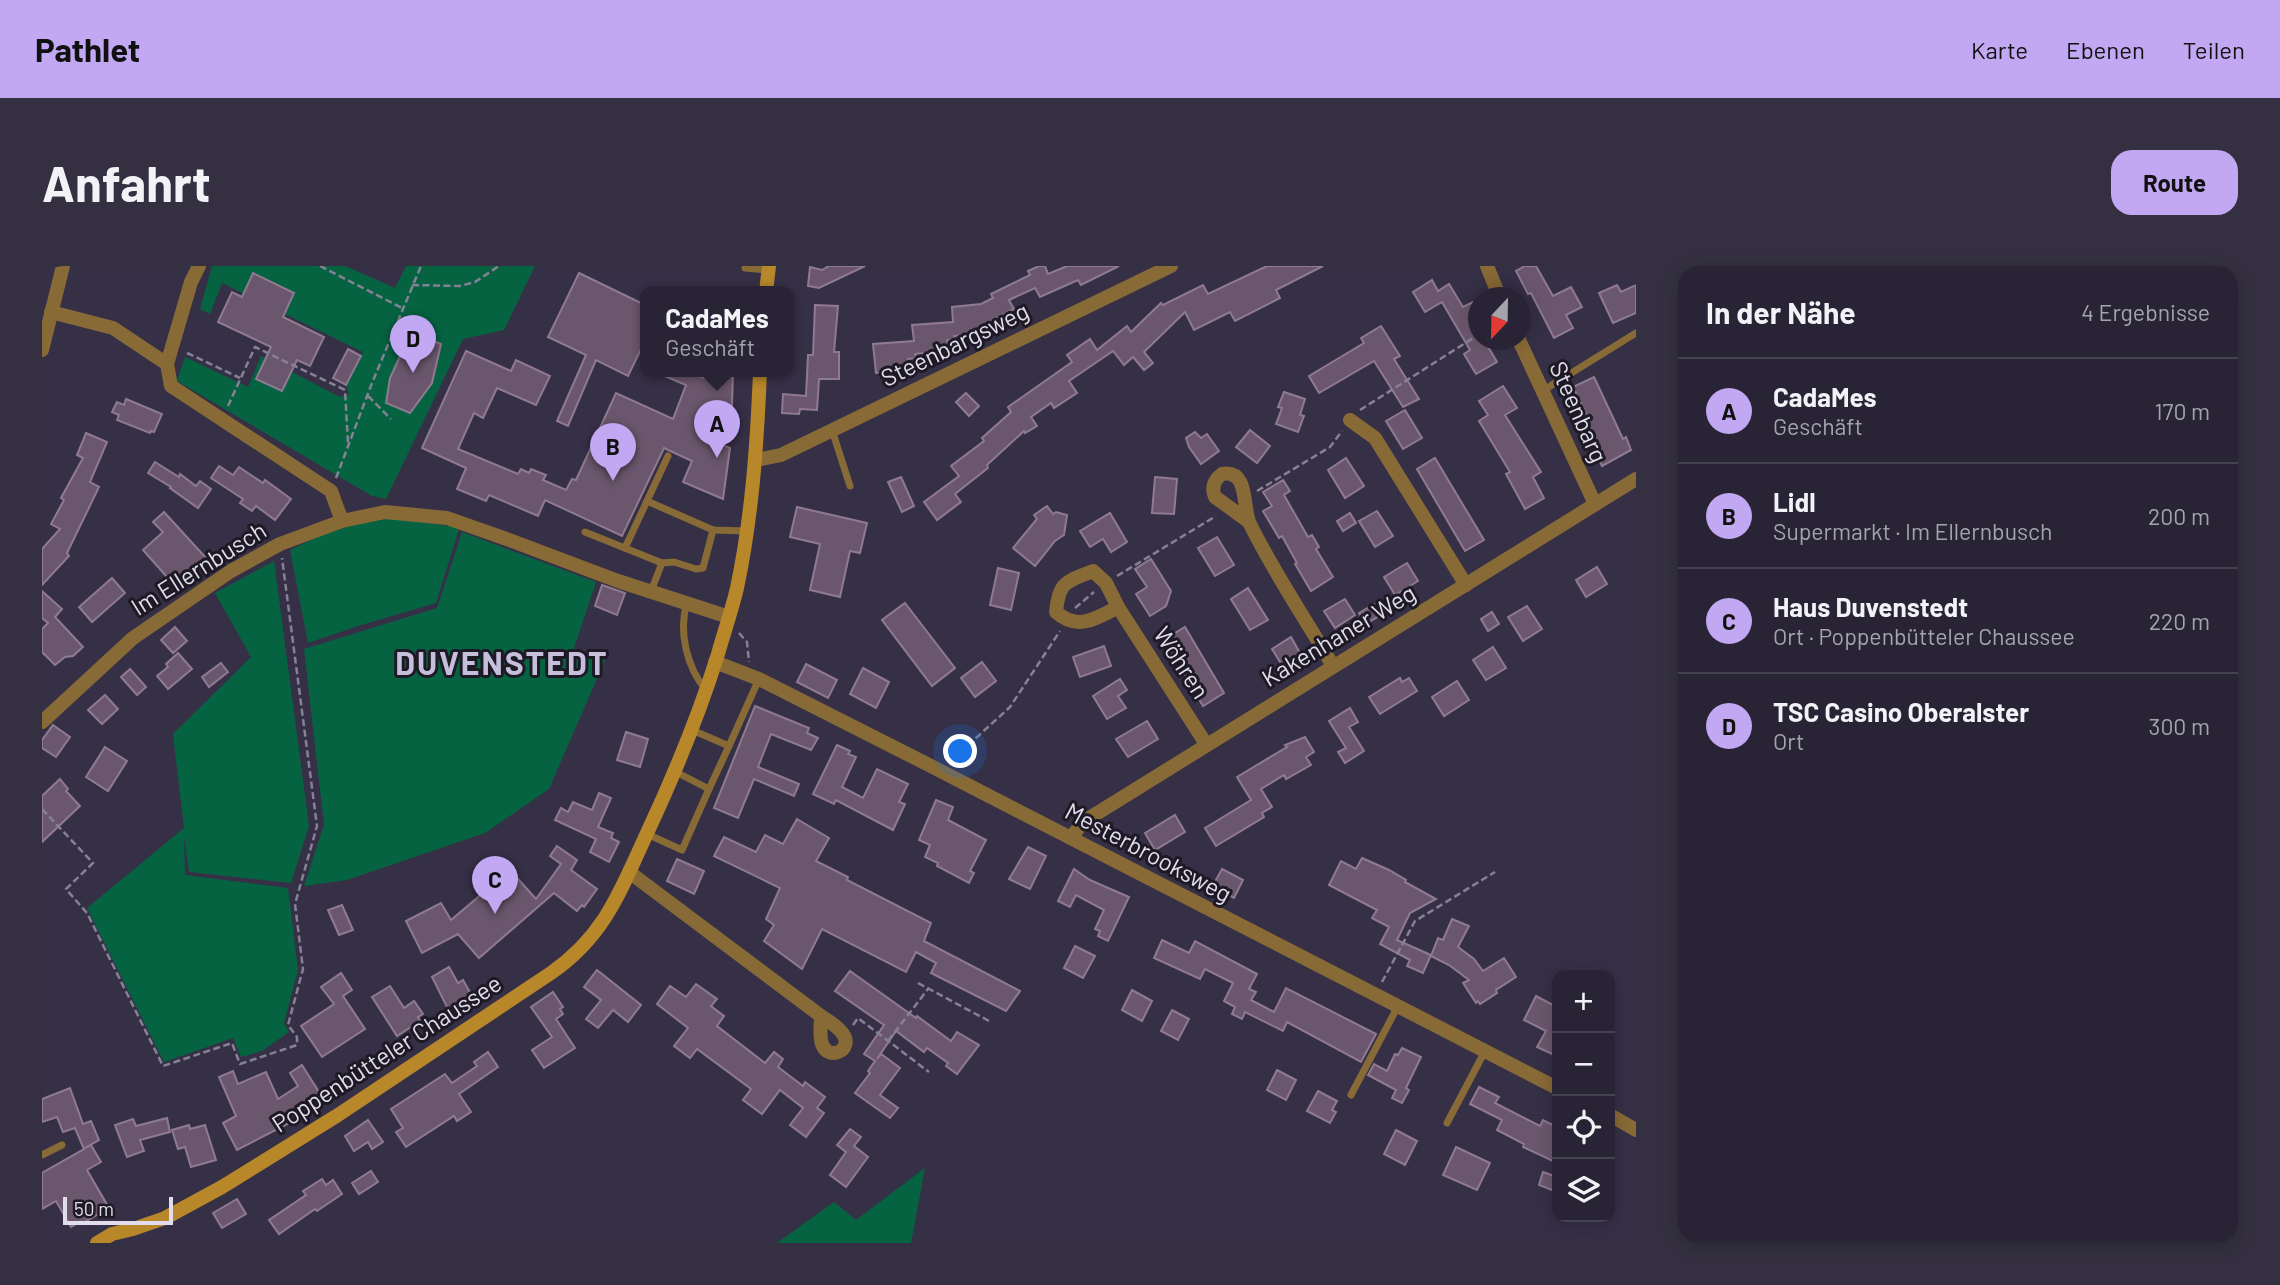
<!DOCTYPE html>
<html lang="de">
<head>
<meta charset="utf-8">
<style>
	body { margin:0; font-family:Barlow,sans-serif; background:#343041; color:#f1f3f6 }
	.controls { position:absolute; right:21px; bottom:21px; display:grid; overflow:hidden; border-radius:14px; box-shadow:0 4px 18px #0003 }
	.controls button { width:63px; height:63px; display:grid; place-items:center; padding:0; border:0; border-bottom:2px solid #444150; background:#282435; color:#f1f3f6; font:35px sans-serif }
	.compass { position:absolute; left:1426px; top:21px; width:63px; height:63px; border-radius:50%; background:#282435; box-shadow:0 4px 18px #0003; rotate:202deg }
	.scale { position:absolute; left:21px; bottom:18px; width:110px; box-sizing:border-box; padding-left:7px; border:4px solid #e1ddec; border-top:0; font-size:19px; line-height:24px; white-space:nowrap; color:#e1ddec; -webkit-text-stroke:5px #1d1a25; paint-order:stroke }
	.you { position:absolute; left:919px; top:486px; width:24px; height:24px; margin:-18px; border:5px solid #fff; border-radius:50%; background:#1a73e8; box-shadow:0 0 0 10px #1a73e833 }
	.badge { display:grid; place-items:center; width:46px; height:46px; border-radius:50%; background:#c2a8f2; color:#111; font-size:23px; font-weight:700 }
	.pin { position:absolute; translate:-50% -58px; filter:drop-shadow(0 2px 4px #0008) }
	.pin::after { content:''; position:absolute; top:37px; width:24px; height:21px; background:inherit; clip-path:polygon(0 0,100% 0,50% 100%) }
	.popup { position:absolute; left:598px; top:20px; width:154px; height:91px; box-sizing:border-box; display:grid; place-content:center; border-radius:14px; background:#282435; filter:drop-shadow(0 2px 5px #0005); font-size:23px; white-space:nowrap; color:#a5a4ad }
	.popup b { font-size:26px; color:#f1f3f6 }
	.popup::after { content:''; position:absolute; left:50%; top:100%; margin-left:-14px; border:14px solid transparent; border-top-color:#282435 }
	.list { margin:0; padding:0; list-style:none }
	h2 { display:flex; justify-content:space-between; align-items:center; height:91px; margin:0; padding:0 28px; font-size:30px }
	h2 small { font-size:23px; font-weight:400; color:#a5a4ad }
	.list li { display:grid; grid-template-columns:46px 1fr auto; gap:21px; align-items:center; box-sizing:border-box; height:105px; padding:0 28px; border-top:2px solid #444150 }
	.list b { display:block; font-size:26px; white-space:nowrap }
	.list p { margin:0; font-size:23px; white-space:nowrap; color:#a5a4ad }
	.list em { font-size:23px; font-style:normal; color:#a5a4ad }
	.icon { flex:none; width:38px; height:38px; fill:none; stroke:currentColor; stroke-width:2; stroke-linecap:round; stroke-linejoin:round }
	.map { position:relative; flex:none; width:1594px; height:977px; overflow:hidden; border-radius:21px }
	header { display:flex; align-items:center; gap:42px; box-sizing:border-box; height:98px; padding:0 35px; background:#c2a8f2; color:#111 }
	header strong { font-size:33px }
	nav { display:flex; gap:38px; margin-inline-start:auto; font-size:24px }
	.intro { display:flex; align-items:center; justify-content:space-between; box-sizing:border-box; height:168px; padding:0 42px }
	h1 { margin:0; font-size:49px }
	.button { padding:18px 32px; border-radius:21px; background:#c2a8f2; color:#111; font-size:24px; font-weight:700 }
	main { display:flex; gap:42px; padding:0 42px }
	aside { flex:1; background:#282435; border-radius:21px; box-shadow:0 4px 18px #0003 }
	.map>svg:first-child { display:block }
	.green { fill:#066342 }
	.building { fill:#6b576d; stroke:#8f7a91; stroke-width:2 }
	.lines { fill:none; stroke-linecap:round; stroke-linejoin:round }
	.path { stroke:#868194; stroke-width:2.5; stroke-dasharray:7 3.5; stroke-linecap:butt }
	.lane { stroke:#886a36; stroke-width:7 }
	.street { stroke:#886a36; stroke-width:14 }
	.secondary { stroke:#b7872a; stroke-width:14 }
	.labels { text-anchor:middle; stroke-width:6; stroke-linejoin:round; paint-order:stroke }
	.street-label { font-size:24px; fill:#e1ddec; stroke:#1d1a25 }
	.district-label { font-size:32px; font-weight:bold; letter-spacing:2px; fill:#c6bfdc; stroke:#1d1a25 }
</style>
</head>
<body>
<header>
<strong>Pathlet</strong>
<nav><a>Karte</a><a>Ebenen</a><a>Teilen</a></nav>
</header>
<div class="intro"><h1>Anfahrt</h1><a class="button">Route</a></div>
<main>
<div class="map">
<svg width="1594" height="977" viewBox="0 0 1594 977">
	<rect width="100%" height="100%" fill="#363047"/>
	<!-- green -->
	<g class="green">
		<polygon points="170,0 303,0 353,22 364,0 493,0 462,64 421,73 344,233 330,230 135,115 143,91 206,121 219,90 298,131 307,128 304,119 321,86 180,17 168,48 158,43"/>
		<polygon points="335,251 408,260 417,263 394,337 316,360 266,377 248,284 277,270"/>
		<polygon points="420,266 554,316 532,382 563,394 507,523 443,567 305,614 262,620 282,559 262,383 395,342"/>
		<polygon points="232,295 267,560 249,617 147,606 142,571 143,609 246,622 256,704 242,757 247,766 220,785 199,791 191,772 122,796 45,642 142,562 131,468 209,391 173,327"/>
		<polygon points="883,902 869,977 735,977 792,936 814,954"/>
	</g>
	<!-- building -->
	<g class="building">
		<polygon points="787,0 823,0 777,22 766,20 768,1 780,4"/>
		<polygon points="997,0 1003,0 1006,8 1025,0 1077,0 1039,19 1036,14 998,31 993,22 967,34 972,43 947,56 950,66 912,70 913,73 905,74 906,85 873,88 874,92 866,93 867,104 834,107 831,78 872,75 870,59 911,56 910,41 939,38 951,32 949,28 988,9 986,5"/>
		<polygon points="1225,0 1281,0 1234,24 1238,32 1193,55 1188,46 1152,64 1143,46 1102,86 1111,97 1102,104 1091,91 1082,99 1071,85 1027,115 1035,127 1012,142 1009,137 989,151 995,160 983,167 982,165 945,199 946,202 913,228 919,236 895,254 882,236 917,210 909,200 942,175 940,172 969,146 966,141 1030,96 1025,89 1048,73 1055,84 1085,60 1089,66 1119,37 1121,39 1161,19 1166,28"/>
		<polygon points="1483,0 1494,0 1511,30 1529,21 1540,41 1524,49 1531,62 1512,72 1489,27 1486,28 1474,5"/>
		<polygon points="211,7 252,27 241,51 282,71 268,100 255,94 240,125 214,113 229,81 176,56 190,26 200,31"/>
		<polygon points="537,7 603,39 603,75 586,110 554,94 526,160 515,155 544,89 506,71"/>
		<polygon points="1390,14 1396,25 1407,18 1421,41 1431,36 1437,45 1437,74 1442,74 1455,96 1434,108 1422,88 1428,84 1400,36 1383,46 1371,26"/>
		<polygon points="1575,19 1579,26 1594,19 1594,47 1571,57 1557,27"/>
		<polygon points="773,39 796,40 792,86 797,86 797,113 777,113 775,144 758,143 757,148 740,147 741,128 764,130 766,89 771,89"/>
		<polygon points="1339,60 1358,90 1352,93 1377,133 1361,141 1332,95 1277,127 1267,110 1322,77 1319,72"/>
		<polygon points="375,68 399,78 390,117 368,147 344,137 348,112 359,88"/>
		<polygon points="306,83 319,90 304,119 291,112"/>
		<polygon points="424,85 469,105 474,94 508,110 494,139 455,122 441,152 432,147 416,183 476,208 479,203 487,207 489,203 504,209 501,214 524,224 530,213 534,214 574,127 631,153 644,119 613,106 649,106 666,114 670,106 691,106 690,139 679,139 664,171 688,182 681,233 641,216 650,195 622,182 580,270 503,234 496,250 447,229 444,235 415,223 424,202 380,182"/>
		<polygon points="1552,111 1581,173 1584,171 1589,184 1560,200 1553,185 1556,184 1542,151 1545,150 1531,121"/>
		<polygon points="1461,120 1475,142 1463,149 1499,206 1491,211 1502,232 1483,243 1464,208 1468,206 1437,155 1446,149 1437,135"/>
		<polygon points="1242,126 1263,133 1258,149 1262,150 1256,166 1234,158 1240,142 1236,141"/>
		<polygon points="924,127 937,140 927,150 914,136"/>
		<polygon points="84,133 120,148 112,166 109,165 108,167 75,154 77,149 70,146 75,136 82,139"/>
		<polygon points="1363,144 1380,172 1361,183 1344,155"/>
		<polygon points="1208,164 1228,180 1215,197 1194,181"/>
		<polygon points="1153,166 1159,172 1165,168 1177,185 1159,198 1147,181 1144,172"/>
		<polygon points="44,167 65,176 48,216 57,221 25,287 27,290 0,319 0,283 18,263 9,258 22,234 19,232 41,192 35,189"/>
		<polygon points="1304,192 1322,220 1303,232 1286,204"/>
		<polygon points="1393,192 1442,274 1423,285 1375,203"/>
		<polygon points="113,196 137,211 138,208 154,220 158,215 169,223 156,242 128,222 129,221 106,207"/>
		<polygon points="177,200 191,209 197,201 221,217 223,214 249,233 233,254 214,240 210,245 198,237 201,233 169,212"/>
		<polygon points="859,211 872,240 860,246 846,216"/>
		<polygon points="1113,211 1135,213 1132,248 1110,247"/>
		<polygon points="1241,214 1248,225 1242,229 1266,271 1270,269 1277,281 1274,283 1291,311 1269,325 1253,298 1255,297 1240,270 1237,272 1221,245 1230,240 1221,226"/>
		<polygon points="1005,240 1011,248 1014,246 1025,249 1022,269 1013,275 993,300 971,282 995,253 992,249"/>
		<polygon points="755,241 825,257 818,287 808,285 798,331 768,324 778,278 748,271"/>
		<polygon points="1335,245 1351,270 1333,281 1317,255"/>
		<polygon points="122,246 164,292 133,320 101,284 121,266 111,256"/>
		<polygon points="1068,247 1085,276 1069,286 1061,273 1048,281 1038,265"/>
		<polygon points="1308,247 1314,257 1301,265 1295,255"/>
		<polygon points="1175,271 1192,299 1173,310 1156,282"/>
		<polygon points="1109,293 1129,325 1124,340 1108,350 1094,328 1105,321 1093,303"/>
		<polygon points="1365,297 1376,315 1353,329 1342,311"/>
		<polygon points="1555,301 1565,318 1544,331 1534,314"/>
		<polygon points="956,302 977,307 969,344 948,339"/>
		<polygon points="70,312 83,327 50,356 37,341"/>
		<polygon points="560,319 583,327 575,349 553,340"/>
		<polygon points="1206,322 1226,354 1208,364 1189,333"/>
		<polygon points="0,325 20,343 13,351 41,381 31,390 23,391 13,399 0,386 0,363 6,357 0,352"/>
		<polygon points="1303,333 1313,349 1293,362 1282,345"/>
		<polygon points="863,337 913,402 890,420 840,354"/>
		<polygon points="1332,338 1339,349 1324,358 1317,347"/>
		<polygon points="1485,340 1500,363 1481,375 1466,351"/>
		<polygon points="1450,346 1457,358 1446,365 1439,353"/>
		<polygon points="133,361 145,375 131,387 119,374"/>
		<polygon points="1143,361 1182,427 1161,440 1122,374"/>
		<polygon points="1249,371 1258,387 1255,389 1258,395 1243,404 1230,383"/>
		<polygon points="1062,380 1069,400 1038,411 1031,391"/>
		<polygon points="1451,381 1464,402 1444,414 1431,394"/>
		<polygon points="136,387 150,403 126,423 115,410 126,401 124,398"/>
		<polygon points="940,396 954,415 933,431 919,412"/>
		<polygon points="179,397 186,406 167,421 160,411"/>
		<polygon points="764,398 795,414 786,432 755,416"/>
		<polygon points="821,402 847,416 834,442 808,428"/>
		<polygon points="88,403 104,421 95,429 79,411"/>
		<polygon points="1358,412 1360,416 1367,412 1375,425 1338,448 1327,431"/>
		<polygon points="1078,413 1085,424 1076,430 1084,442 1065,453 1051,430"/>
		<polygon points="1415,415 1427,434 1402,450 1390,431"/>
		<polygon points="63,429 76,443 60,458 46,444"/>
		<polygon points="713,440 767,462 765,467 776,472 769,484 729,468 716,501 757,518 752,530 712,513 696,552 672,542"/>
		<polygon points="1308,442 1316,456 1307,461 1322,485 1303,497 1296,486 1304,482 1287,455"/>
		<polygon points="1105,455 1116,473 1086,491 1074,473"/>
		<polygon points="11,459 28,471 14,491 0,482 0,474"/>
		<polygon points="584,466 606,473 598,501 575,494"/>
		<polygon points="1263,471 1272,486 1264,491 1269,499 1244,513 1242,509 1219,523 1230,541 1220,547 1222,551 1174,580 1163,562 1209,534 1195,511 1245,481 1243,479"/>
		<polygon points="795,479 808,485 806,488 814,491 800,521 821,532 835,503 866,518 857,536 863,538 851,564 794,534 792,538 771,528"/>
		<polygon points="63,481 85,495 66,525 44,511"/>
		<polygon points="18,513 26,523 24,525 38,540 0,576 0,530"/>
		<polygon points="557,527 569,532 556,561 571,567 569,572 577,576 567,596 548,586 554,573 513,554 519,542 526,546 531,536 550,544"/>
		<polygon points="894,534 911,541 906,554 944,574 928,605 932,607 927,617 895,600 896,597 883,591 888,579 877,574"/>
		<polygon points="1133,549 1143,566 1113,584 1103,567"/>
		<polygon points="755,553 787,572 774,595 806,611 805,614 889,657 882,675 978,725 964,745 889,707 894,697 874,686 864,706 780,663 760,703 722,675 732,659 724,653 738,622 672,590 682,571 714,586 723,569 741,578"/>
		<polygon points="515,580 535,594 529,604 555,623 542,641 540,639 535,645 512,627 437,692 416,668 380,687 364,655 399,637 409,654 468,604 494,633 519,598 508,590"/>
		<polygon points="986,581 1004,590 988,623 967,613"/>
		<polygon points="1320,592 1347,604 1364,614 1363,616 1394,633 1368,647 1355,674 1389,689 1381,707 1365,700 1368,694 1338,678 1347,661 1330,652 1335,644 1287,619 1299,595 1314,603"/>
		<polygon points="635,593 662,605 652,628 625,615"/>
		<polygon points="1032,603 1048,614 1087,631 1066,675 1056,670 1058,665 1053,663 1062,644 1034,629 1028,641 1016,635"/>
		<polygon points="1180,603 1201,614 1192,632 1170,621"/>
		<polygon points="300,639 311,664 297,669 286,644"/>
		<polygon points="1410,653 1427,660 1416,681 1432,693 1441,705 1462,692 1474,711 1454,724 1455,727 1438,738 1436,735 1434,737 1421,717 1427,714 1407,699 1389,690 1396,672 1401,674"/>
		<polygon points="1120,674 1147,687 1153,675 1215,708 1207,723 1214,726 1209,734 1232,746 1244,722 1334,768 1319,796 1245,756 1241,765 1203,746 1200,753 1190,748 1193,741 1182,735 1191,717 1163,703 1158,713 1112,692"/>
		<polygon points="1033,680 1053,690 1041,712 1022,702"/>
		<polygon points="407,701 416,717 421,714 430,730 406,743 390,711"/>
		<polygon points="555,704 599,739 586,756 571,744 556,762 544,753 559,734 542,721"/>
		<polygon points="808,705 874,752 875,750 909,775 915,766 937,779 915,808 904,800 906,797 885,782 882,786 854,765 835,793 839,788 858,802 838,829 856,842 848,852 813,827 828,807 826,805 833,795 822,788 842,759 793,725"/>
		<polygon points="299,707 310,724 301,730 323,763 280,791 259,760 292,738 279,721"/>
		<polygon points="654,718 675,733 669,740 682,750 675,760 723,797 732,786 741,793 736,801 761,820 763,816 783,831 775,842 782,847 764,871 748,859 761,842 738,824 720,848 701,834 709,823 655,783 648,792 632,780 646,762 615,738 628,720 644,731"/>
		<polygon points="348,720 362,742 372,735 381,748 376,751 378,755 355,770 330,731"/>
		<polygon points="1090,724 1110,735 1100,755 1080,744"/>
		<polygon points="511,726 521,741 518,743 521,748 514,753 533,782 502,802 490,784 510,771 489,741"/>
		<polygon points="1494,730 1515,741 1515,777 1510,788 1495,781 1504,765 1482,754"/>
		<polygon points="1130,744 1147,753 1136,774 1119,765"/>
		<polygon points="1360,782 1379,791 1364,822 1367,824 1360,837 1350,832 1354,824 1326,809 1332,798 1345,805 1353,788 1356,789"/>
		<polygon points="446,786 456,801 417,828 429,846 415,855 412,850 364,881 354,866 361,862 349,843 403,808 410,817 435,800 432,796"/>
		<polygon points="260,799 282,834 254,851 255,853 195,884 181,857 194,850 177,811 191,805 196,818 224,806 236,833 256,820 248,807"/>
		<polygon points="1235,804 1254,814 1244,834 1225,824"/>
		<polygon points="1437,821 1457,831 1453,837 1498,860 1501,854 1515,861 1515,897 1481,881 1482,878 1455,864 1460,854 1428,838"/>
		<polygon points="28,822 41,858 49,855 57,874 43,882 49,879 59,896 45,904 67,942 39,958 38,956 29,961 14,935 0,943 0,907 42,883 33,862 21,866 15,851 0,856 0,833"/>
		<polygon points="1276,825 1295,835 1290,844 1294,846 1288,857 1265,845"/>
		<polygon points="125,852 128,866 98,874 102,885 85,891 73,859 91,853 94,860"/>
		<polygon points="326,854 341,876 330,883 326,876 312,885 303,870"/>
		<polygon points="147,859 148,863 163,859 174,894 149,901 143,881 136,883 130,864"/>
		<polygon points="808,863 819,871 812,880 826,891 804,921 788,909 804,886 795,879"/>
		<polygon points="1354,864 1375,875 1363,899 1342,888"/>
		<polygon points="1414,881 1448,897 1435,924 1401,909"/>
		<polygon points="329,905 336,916 317,928 310,917"/>
		<polygon points="1501,906 1515,911 1515,926 1497,919"/>
		<polygon points="280,913 284,919 291,914 300,928 275,945 273,943 237,968 227,954 264,929 261,925"/>
		<polygon points="195,933 204,948 180,962 171,947"/>
	</g>
	<g class="lines">
		<!-- path -->
		<g class="path">
			<polyline points="278,0 360,42"/>
			<polyline points="370,19 418,20 433,16 457,0"/>
			<polyline points="145,87 198,112"/>
			<polyline points="326,130 349,153"/>
			<polyline points="186,140 213,81 303,124 306,177"/>
			<polyline points="1318,144 1436,69"/>
			<polyline points="294,212 330,117 379,0"/>
			<polyline points="1215,225 1288,181 1300,165"/>
			<polyline points="1075,310 1174,250"/>
			<polyline points="1033,342 1052,326"/>
			<polyline points="697,367 705,376 707,396"/>
			<polyline points="917,499 934,472 968,441 1018,365"/>
			<polyline points="0,543 51,597 24,623 45,647 121,800 190,777 198,798 255,779 255,771 246,759 261,703 253,638 275,560 240,292"/>
			<polyline points="1340,716 1373,655 1453,606"/>
			<polyline points="876,717 947,755"/>
			<polyline points="811,759 816,752 887,806"/>
			<polyline points="846,775 886,723"/>
		</g>
		<!-- lane -->
		<g class="lane">
			<polyline points="703,2 726,4"/>
			<polyline points="1502,124 1594,67"/>
			<polyline points="790,164 808,220"/>
			<polyline points="626,190 605,235 671,264 704,265"/>
			<polyline points="543,266 620,297 609,325"/>
			<polyline points="583,282 605,235"/>
			<polyline points="620,297 632,296 654,303 661,302 671,264"/>
			<path d="M645,337C636,365 645,402 664,424"/>
			<polyline points="687,480 717,413"/>
			<polyline points="634,506 667,523 687,480 650,464"/>
			<polyline points="605,568 640,584 667,523"/>
			<polyline points="1309,829 1356,740"/>
			<polyline points="1405,857 1443,785"/>
			<polyline points="0,889 20,879"/>
		</g>
		<!-- street -->
		<g class="street">
			<polyline points="157,0 149,16 125,98 129,120 289,225 300,255"/>
			<polyline points="1445,0 1458,32"/>
			<polyline points="9,46 71,62 125,98"/>
			<polyline points="1477,74 1553,238"/>
			<polyline points="0,84 21,0"/>
			<polyline points="1308,154 1333,172 1424,319"/>
			<polyline points="714,194 739,189 1129,0"/>
			<path d="M1206,255L1173,231C1169,222 1172,214 1180,208C1208,203 1200,243 1208,258C1231,305 1264,354 1291,400"/>
			<path d="M1076,341C1054,353 1035,365 1014,346C1017,315 1024,316 1051,305L1064,317L1076,341L1164,478"/>
			<polyline points="673,396 717,413 885,498 1515,822"/>
			<polyline points="0,456 91,372 189,305 238,278 300,255 343,246 405,252 470,275 576,315 687,351"/>
			<polyline points="1029,572 1041,556 1594,213"/>
			<path d="M587,606L779,750C786,755 796,760 801,768C812,784 786,796 780,778C777,769 779,759 779,750"/>
			<polyline points="1568,849 1594,864"/>
		</g>
		<!-- secondary -->
		<g class="secondary">
			<polyline points="724,26 727,0"/>
			<path d="M55,977L70,968L91,963L123,952L180,921L296,849L509,707C564,669 579,623 606,565C633,507 657,449 676,388C682,366 690,344 695,322C710,251 715,179 718,106"/>
		</g>
	</g>
	<g class="labels">
		<!-- street labels -->
		<g class="street-label">
			<text transform="translate(913 79) rotate(-26)" y="8">Steenbargsweg</text>
			<text transform="translate(1536 146) rotate(66)" y="8">Steenbarg</text>
			<text transform="translate(157 303) rotate(-32)" y="8">Im Ellernbusch</text>
			<text transform="translate(1297 370) rotate(-31)" y="8">Kakenhaner Weg</text>
			<text transform="translate(1139 397) rotate(57)" y="8">Wöhren</text>
			<text transform="translate(1106 587) rotate(28)" y="8">Mesterbrooksweg</text>
			<text transform="translate(345 788) rotate(-33)" y="8">Poppenbütteler Chaussee</text>
		</g>
		<!-- district labels -->
		<g class="district-label">
			<text x="460" y="409">DUVENSTEDT</text>
		</g>
	</g>
</svg>
<div class="controls">
<button>+</button>
<button>−</button>
<button><svg class="icon" aria-label="locate" viewBox="0 0 24 24"><circle cx="12" cy="12" r="6"/><path d="M12 2v4M12 18v4M2 12h4M18 12h4"/></svg></button>
<button><svg class="icon" aria-label="layers" viewBox="0 0 24 24"><path d="M12 4l9 5-9 5-9-5zM3 14l9 5 9-5"/></svg></button>
</div>
<svg class="compass" viewBox="-18 -18 36 36"><path d="M0-13l5 13h-10z" fill="#e53935"/><path d="M0 13l5-13h-10z" fill="#a5a4ad"/></svg>
<div class="scale">50 m</div>
<div class="you"></div>
<div class="pin badge" style="left:675px;top:192px">A</div>
<div class="popup"><b>CadaMes</b>Geschäft</div>
<div class="pin badge" style="left:571px;top:215px">B</div>
<div class="pin badge" style="left:453px;top:648px">C</div>
<div class="pin badge" style="left:371px;top:107px">D</div>
</div>
<aside>
<h2>In der Nähe<small>4 Ergebnisse</small></h2>
<ul class="list">
<li><span class="badge">A</span><div><b>CadaMes</b><p>Geschäft</p></div><em>170 m</em></li>
<li><span class="badge">B</span><div><b>Lidl</b><p>Supermarkt · Im Ellernbusch</p></div><em>200 m</em></li>
<li><span class="badge">C</span><div><b>Haus Duvenstedt</b><p>Ort · Poppenbütteler Chaussee</p></div><em>220 m</em></li>
<li><span class="badge">D</span><div><b>TSC Casino Oberalster</b><p>Ort</p></div><em>300 m</em></li>
</ul>
</aside>
</main>
</body>
</html>
